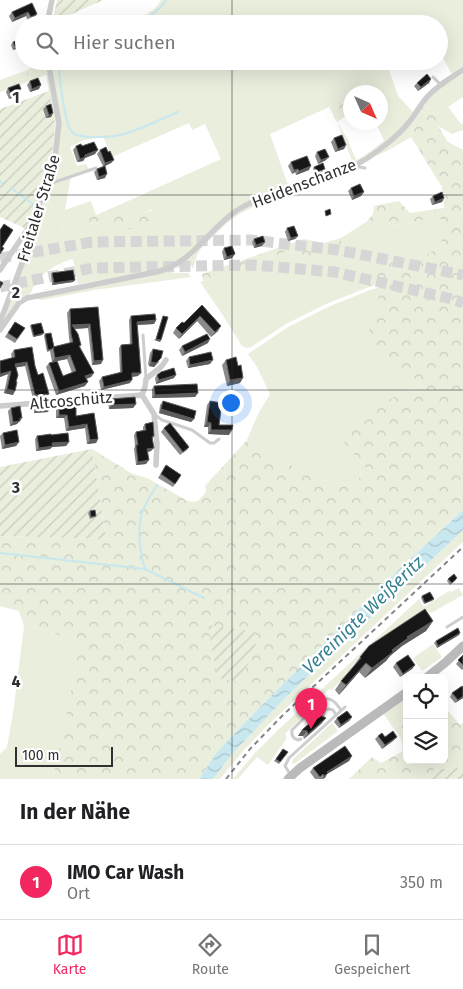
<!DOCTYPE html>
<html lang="de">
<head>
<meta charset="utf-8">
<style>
	body { margin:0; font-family:"Fira Sans",sans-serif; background:#f6f6f6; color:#202124 }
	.controls { position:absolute; right:15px; bottom:15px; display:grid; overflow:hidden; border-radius:8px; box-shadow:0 5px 20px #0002 }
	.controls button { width:45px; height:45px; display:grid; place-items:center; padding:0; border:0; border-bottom:1px solid #e0e0e0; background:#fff; color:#202124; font:25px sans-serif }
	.compass { position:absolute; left:343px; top:85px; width:45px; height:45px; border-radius:50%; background:#fff; box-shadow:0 5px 20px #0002; rotate:135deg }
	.scale { position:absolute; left:15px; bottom:12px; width:98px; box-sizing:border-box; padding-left:5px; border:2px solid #303030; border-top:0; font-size:14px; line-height:18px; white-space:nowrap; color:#303030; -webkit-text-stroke:4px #fff; paint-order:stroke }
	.you { position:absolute; left:230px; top:402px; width:18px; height:18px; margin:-12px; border:4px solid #fff; border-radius:50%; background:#1a73e8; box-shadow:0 0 0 8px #1a73e833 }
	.badge { display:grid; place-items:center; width:32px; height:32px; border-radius:50%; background:#f2275f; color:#fff; font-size:16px; font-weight:700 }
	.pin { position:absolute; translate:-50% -41px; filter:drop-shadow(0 1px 2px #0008) }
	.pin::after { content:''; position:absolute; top:26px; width:18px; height:15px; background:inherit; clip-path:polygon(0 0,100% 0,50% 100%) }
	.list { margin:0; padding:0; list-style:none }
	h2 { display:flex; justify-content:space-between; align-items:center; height:65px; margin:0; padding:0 20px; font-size:21px }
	h2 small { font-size:16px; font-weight:400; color:#757577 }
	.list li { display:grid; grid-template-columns:32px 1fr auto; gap:15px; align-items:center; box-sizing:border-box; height:75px; padding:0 20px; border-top:1px solid #e0e0e0 }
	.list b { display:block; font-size:19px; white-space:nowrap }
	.list p { margin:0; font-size:16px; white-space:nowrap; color:#757577 }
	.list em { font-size:16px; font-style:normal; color:#757577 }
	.icon { flex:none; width:28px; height:28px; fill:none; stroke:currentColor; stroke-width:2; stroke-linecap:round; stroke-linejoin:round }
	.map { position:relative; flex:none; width:463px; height:779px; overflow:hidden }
	.search { position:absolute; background:#fff; box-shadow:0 5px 20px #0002; left:15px; right:15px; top:15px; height:55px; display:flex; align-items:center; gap:12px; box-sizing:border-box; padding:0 18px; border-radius:28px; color:#757577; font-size:19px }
	.sheet { height:140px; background:#fff }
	nav { display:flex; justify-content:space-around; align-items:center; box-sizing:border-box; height:70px; border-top:1px solid #e0e0e0; background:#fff; font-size:14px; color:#757577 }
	nav a { display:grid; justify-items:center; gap:2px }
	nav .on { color:#f2275f }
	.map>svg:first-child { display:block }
	.grass { fill:#e9eedd; fill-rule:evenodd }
	.forest { fill:url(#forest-crowns) }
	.garden { fill:url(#garden-furrows) }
	.water { fill:url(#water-waves) }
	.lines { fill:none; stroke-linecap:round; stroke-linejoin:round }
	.stream { stroke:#c8e7ef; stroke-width:2 }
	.highway-tunnel { stroke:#d6d6d6; stroke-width:11; stroke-dasharray:11 5.5; stroke-linecap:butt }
	.lane { stroke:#cdcdcd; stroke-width:3 }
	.street { stroke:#cdcdcd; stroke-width:5.5 }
	.secondary { stroke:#bababa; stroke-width:9 }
	.rail { stroke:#858585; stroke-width:2; stroke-dasharray:5 4; stroke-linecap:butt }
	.wall { fill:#8b8b8b }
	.shaded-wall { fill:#5d5d5d }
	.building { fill:#171717; stroke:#5d5d5d }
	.grid { fill:none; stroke:#303030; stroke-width:1; stroke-opacity:0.55 }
	.labels { text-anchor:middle; stroke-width:5; stroke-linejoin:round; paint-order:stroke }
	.street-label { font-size:16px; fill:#303030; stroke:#fff }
	.water-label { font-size:18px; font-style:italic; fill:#358091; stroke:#fff }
	.grid-label { font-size:16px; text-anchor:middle; font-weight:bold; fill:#303030; stroke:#fff; stroke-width:5; stroke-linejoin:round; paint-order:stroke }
</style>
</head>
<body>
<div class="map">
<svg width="463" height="779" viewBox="0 0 463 779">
	<defs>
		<pattern id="forest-crowns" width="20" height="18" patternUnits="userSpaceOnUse" patternTransform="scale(1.25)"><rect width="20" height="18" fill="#e9eedd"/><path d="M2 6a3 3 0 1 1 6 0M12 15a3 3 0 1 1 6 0" fill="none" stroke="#c8ccbe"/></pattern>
		<pattern id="garden-furrows" width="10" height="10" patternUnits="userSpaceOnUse" patternTransform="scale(1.25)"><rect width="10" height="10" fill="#e9eedd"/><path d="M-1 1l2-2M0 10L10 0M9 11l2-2" fill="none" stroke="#c8ccbe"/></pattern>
		<pattern id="water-waves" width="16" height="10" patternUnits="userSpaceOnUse" patternTransform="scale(1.25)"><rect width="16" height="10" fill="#c8e7ef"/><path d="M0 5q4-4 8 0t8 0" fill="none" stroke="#acc6cd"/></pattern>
	</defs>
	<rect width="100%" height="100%" fill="#fff"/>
	<!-- grass -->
	<g class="grass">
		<path d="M161,0H463V67L454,73H451L439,50V24H125C137,18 155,13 161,0Z"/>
		<path d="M45,61H386L398,96L413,112L400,130L370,154L353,163L337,122L347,138L356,160L364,156L384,141L376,123L380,122V92H361L358,88L329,107L270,134L288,185L259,196L243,205L183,258L158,270L45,290L44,289H49L78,284L73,259C59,262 35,276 32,291L2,323L7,299L51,161L55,126L46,75L14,87L17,81L29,76L27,70ZM189,123L192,130L205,124L221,159L117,206L129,219L150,210L168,215L143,226L105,220L62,232L60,225L96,215L91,201L65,210L71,176L89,170L86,164L77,166L70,147L84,140L103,137L112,157Z"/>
		<path d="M463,74V97L448,107L461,124L463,123V130L452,134L438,126V116L423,104C433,91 449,81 463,74Z"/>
		<polygon points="415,117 411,137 387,151 376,156"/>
		<polygon points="289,190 290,193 255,206 241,213 228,222 201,248 196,258 193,269 191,265 185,265 183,268 176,268 190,258 222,225 235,215 254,203"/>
		<polygon points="438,217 443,221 443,232 440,247 419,258 367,277 369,287 326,304 286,324 251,347 246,348 242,346 222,314 200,282 286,252 298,253 309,257 341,246 341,238 366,222 381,221 397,226"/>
		<polygon points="169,270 173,273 188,273 191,277 94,290 42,300 32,298"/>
		<polygon points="381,287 377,304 371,313 373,340 379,350 403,376 422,383 419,387 383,402 376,409 366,421 344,443 366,468 354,486 323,480 310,476 247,440 258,414 270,394 257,367 248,354 288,327 328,307 370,290"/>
		<polygon points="463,530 463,542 270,723 244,750 220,779 213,779 232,754 286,697"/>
		<polygon points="459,588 463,595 431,613 428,611 363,656 332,690 329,689 285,734 287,738 268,765 257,757 238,779 233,779 255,753 280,728 419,599 424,607 449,591 451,592"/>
		<polygon points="24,626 44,629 73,641 79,648 74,676 54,774 51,779 0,779 0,754 7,747 13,713"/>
		<polygon points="433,644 442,657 422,671 413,658"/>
		<polygon points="402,696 407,703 407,719 394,729 381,710"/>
		<polygon points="332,723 338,731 294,764 292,763 293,759"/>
	</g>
	<!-- forest -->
	<g class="forest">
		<polygon points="27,70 29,76 17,81 14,87 0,92 0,80"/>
		<polygon points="350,93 350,113 337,122 329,107"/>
		<polygon points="423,104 438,116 438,126 448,142 463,150 463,510 391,577 261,706 217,752 199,779 51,779 54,774 74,676 78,648 73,641 44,629 24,626 19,611 0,606 0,536 106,539 92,449 131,473 149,479 186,500 191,502 198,501 206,492 205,486 247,440 310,476 323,480 354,486 366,468 344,443 353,426 366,421 376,409 383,402 419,387 422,383 403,377 379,350 373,340 368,327 371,313 377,304 381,285 380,283 369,287 367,277 384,266 411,255 419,258 440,247 443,232 443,221 438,217 397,226 381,221 366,222 373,214 374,206 399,201 410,213 444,208 442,187 411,137 415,117"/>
		<path d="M117,206L129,219C145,212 151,207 168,215L143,226L117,232L105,220L62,232L60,225L96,215Z"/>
		<polygon points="341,238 341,246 322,254 309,257 298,253 286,252 203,281 202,274 304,239 323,243"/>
		<polygon points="444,706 460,725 463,723 463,767 431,770 424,779 349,779 372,757 381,763 403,751 401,738 394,729 407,719 407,760 444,760"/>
	</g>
	<!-- garden -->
	<g class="garden">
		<polygon points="57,0 103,0 52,23"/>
		<polygon points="49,91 55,126 51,161 29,230 0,217 0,109"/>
		<polygon points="92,449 106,539 0,536 0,467"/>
		<polygon points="208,625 256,632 255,650 239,682 217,678"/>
		<polygon points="463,767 463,779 424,779 431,770"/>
	</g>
	<!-- water -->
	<polygon class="water" points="463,510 463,530 286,697 232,754 213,779 199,779 217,752 261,706 391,577"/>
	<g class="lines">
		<!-- stream -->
		<g class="stream">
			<path d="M135,24C148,17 158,13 166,0"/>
			<path d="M63,61L60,66L59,72C61,86 64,122 72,132C79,140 114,137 124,134C142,129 161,119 178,112"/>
			<polyline points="0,181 2,183"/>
			<polyline points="11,188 33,204"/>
			<polyline points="0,553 145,569 204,598"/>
			<path d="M145,569C140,554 137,528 142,513C145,503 152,494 157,485"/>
		</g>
		<!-- highway-tunnel -->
		<g class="highway-tunnel">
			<polyline points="0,258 92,242 251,240 338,250 463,275"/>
			<polyline points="0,287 92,268 254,265 335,272 448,298 463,303"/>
		</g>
		<!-- lane -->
		<g class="lane">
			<polyline points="433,77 440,84"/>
			<polyline points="354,166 365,168"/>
			<polyline points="46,185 96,168"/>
			<polyline points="143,335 146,378"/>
			<polyline points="155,415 162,420 192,430 210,443 214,443 219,439"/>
			<polyline points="447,627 463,617"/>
			<polyline points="322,720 325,710 328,709 333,710 336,715"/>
			<path d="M301,739L298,740C293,739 291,735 292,730L322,700C331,696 336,703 341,710"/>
			<polyline points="290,774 285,766 289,758 345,707"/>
		</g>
		<!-- street -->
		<g class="street">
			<polyline points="47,24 52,0"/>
			<polyline points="0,270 31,224"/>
			<polyline points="0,322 23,261 34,220 55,158 59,123 48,61"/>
			<path d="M0,330L19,303L27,298L156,272C192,264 207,231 236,211C276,185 326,184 366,159C380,150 399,135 409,122C416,114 420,105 427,97C437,86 450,78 463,70"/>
			<polyline points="142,395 154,414 157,444 156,465"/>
			<polyline points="142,395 145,387 146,379 161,367 166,360"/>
			<polyline points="0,406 142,395"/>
		</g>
		<!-- secondary -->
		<g class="secondary">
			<polyline points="426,678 446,662 463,646"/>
			<polyline points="288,779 300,768 407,692"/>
		</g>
		<!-- rail -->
		<polyline class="rail" points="226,779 250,749 283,715 463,547"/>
	</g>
	<!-- wall -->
	<g class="wall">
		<polygon points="32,3 34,18 28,21 26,16 12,22 9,16 12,12"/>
		<polygon points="24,38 24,46 13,50 11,45 13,42"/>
		<polygon points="431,79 429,83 418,91 414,86 417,83"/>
		<polygon points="30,81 39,89 30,92 27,85"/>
		<polygon points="8,88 21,89 17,93 14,97 9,99 6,92"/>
		<polygon points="46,106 53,113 51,117 46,118 43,109"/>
		<polygon points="334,138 346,145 344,149 335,152 331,142"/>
		<polygon points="76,146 82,146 95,154 85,158 83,161 77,162 73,150"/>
		<polygon points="100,150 108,152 114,160 111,163 105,166 105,178 97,180 94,172 97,169 103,166 97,154"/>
		<polygon points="317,152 326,160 318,164 315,156"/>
		<polygon points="291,162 309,170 296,175 295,172 292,174 288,166"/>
		<polygon points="314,167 324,171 315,174 313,168"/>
		<polygon points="351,188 364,192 361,196 352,200 348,191"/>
		<polygon points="433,196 444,198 442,202 432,205 430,199"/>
		<polygon points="287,228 298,236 295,239 288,241 285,232"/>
		<polygon points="254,239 262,246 254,248 252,242"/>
		<polygon points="224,248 232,258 224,260 222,252"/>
		<polygon points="52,273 75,280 73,282 52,285 51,275"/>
		<polygon points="202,305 218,331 211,337 197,321 179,339 173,333 176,328 184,323"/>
		<polygon points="98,307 101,364 92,365 88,328 75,329 81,345 80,347 94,373 91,377 86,379 85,386 56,395 46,367 49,363 63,376 72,373 67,359 52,362 50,351 47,352 44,336 45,334 54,347 70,343 69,338 67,313 70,309"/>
		<polygon points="131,316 156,320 154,324 137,325 138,376 132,377 130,383 101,390 99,381 102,377 120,373 119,348 121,345 130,344 129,320"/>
		<polygon points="15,322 25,328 15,343 5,337"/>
		<polygon points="31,325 42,335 33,337 30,326"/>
		<polygon points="208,343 182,356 179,350 182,346"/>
		<polygon points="153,349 159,362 154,367 149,366 148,364 150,353"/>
		<polygon points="14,350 35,366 46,398 33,399 25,366 16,367 13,395 4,393 8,374 0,377 0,361 12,358 11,354"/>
		<polygon points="189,357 210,364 188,368 186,361"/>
		<polygon points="226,360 238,366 240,383 227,386 222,365"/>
		<polygon points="157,375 174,378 156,384 155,378"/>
		<polygon points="154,386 198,393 195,397 152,398 152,389"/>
		<polygon points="111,399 136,404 133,408 109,409 108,402"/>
		<polygon points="163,401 194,419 191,422 159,413 160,405"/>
		<polygon points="210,401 219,425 229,435 208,434 208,427 204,427 207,405"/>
		<polygon points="37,404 48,412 34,413 34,408"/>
		<polygon points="59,405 76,416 94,413 98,439 96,443 87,444 85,428 66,431 64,418 56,418 56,408"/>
		<polygon points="11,408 22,418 17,424 10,426 8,411"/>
		<polygon points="145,424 154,436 152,440 151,451 147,452 146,464 136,465 134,449 135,446 134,435 136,432 143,430 143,427"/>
		<polygon points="164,428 189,447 187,450 180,455 161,432"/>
		<polygon points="3,433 19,442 16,446 2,449 0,436"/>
		<polygon points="51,435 69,442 66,446 52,447 50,449 36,451 35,439 37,436"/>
		<polygon points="166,465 181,475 173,487 158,478"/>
		<polygon points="90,511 96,516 95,517 90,519 88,513"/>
		<polygon points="448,579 456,580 450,585 447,581"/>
		<polygon points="422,596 434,599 432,601 424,604 421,598"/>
		<polygon points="433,621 426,631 402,646 390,656 386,661 365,678 359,672 339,695 335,690 341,681 354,667 353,667 360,657"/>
		<polygon points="459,635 437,648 434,643 436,641"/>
		<polygon points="463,655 463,669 462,670 456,664"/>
		<polygon points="396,663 415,665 412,669 400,677 393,667"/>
		<polygon points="463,687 463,698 455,703 450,697 452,693"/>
		<polygon points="352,717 349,721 339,728 334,722 337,718"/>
		<polygon points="322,723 304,739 303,736 298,736 302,730"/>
		<polygon points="378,736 385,737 394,740 382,749 375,739"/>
		<polygon points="283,749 288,752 279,764 274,761"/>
		<polygon points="352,756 349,761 327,774 323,779 315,779 310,772 313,768"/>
	</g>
	<!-- shaded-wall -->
	<g class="shaded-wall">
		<polygon points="28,12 26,16 12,22 15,18"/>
		<polygon points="37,14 34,18 28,21 31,17"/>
		<polygon points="24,44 24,46 13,50 15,47"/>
		<polygon points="397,61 404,61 395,64"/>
		<polygon points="431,79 429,83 418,91 421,87"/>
		<polygon points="41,85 39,89 30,92 32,89"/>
		<polygon points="17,94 14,97 9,99 12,96"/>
		<polygon points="53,113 51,117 46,118 49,115"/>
		<polygon points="346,145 344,149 335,152 338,149"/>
		<polygon points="98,150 95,154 85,158 83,161 77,162 80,159 85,155"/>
		<polygon points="329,157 326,160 318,164 321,160"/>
		<polygon points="114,160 111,163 103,167 105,163"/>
		<polygon points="311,166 309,170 296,175 299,171"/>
		<polygon points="298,169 295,172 292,174 294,170"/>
		<polygon points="107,174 105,178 97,180 99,177"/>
		<polygon points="364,192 361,196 352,200 354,196"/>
		<polygon points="444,198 442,202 432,205 435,202"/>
		<polygon points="298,236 295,239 288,241 291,238"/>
		<polygon points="265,242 262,246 254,248 256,245"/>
		<polygon points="235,254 232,258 224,260 227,257"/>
		<polygon points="75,280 73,282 52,285 54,283"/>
		<polygon points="200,316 197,321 179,339 182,334"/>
		<polygon points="156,320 154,324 135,325 137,322"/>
		<polygon points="90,324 88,328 71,329 72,325"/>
		<polygon points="221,326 218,331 211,337 215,332"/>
		<polygon points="44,333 42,335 33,337 34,336"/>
		<polygon points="156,339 161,340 160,342 154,340"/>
		<polygon points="210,339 208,343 182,356 185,352"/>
		<polygon points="70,355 67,359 52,362 55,358"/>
		<polygon points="161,358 154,367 149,366 151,362"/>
		<polygon points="103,360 101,364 92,365 94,361"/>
		<polygon points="213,360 210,364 188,368 190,365"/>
		<polygon points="27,362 25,366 13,368 15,364"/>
		<polygon points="11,371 8,374 0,377 0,374"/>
		<polygon points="94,373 91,377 83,380 85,376"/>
		<polygon points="132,373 141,373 138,376 130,377"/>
		<polygon points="176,375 174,378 156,384 159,380"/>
		<polygon points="243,378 240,383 227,386 230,380"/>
		<polygon points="132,380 130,383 101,390 104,387"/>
		<polygon points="88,382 85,386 56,395 59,391"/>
		<polygon points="7,389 15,391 13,395 4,393"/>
		<polygon points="198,393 195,397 152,398 155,395"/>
		<polygon points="49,394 46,398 33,399 35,395"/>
		<polygon points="136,404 133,408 109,409 111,405"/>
		<polygon points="50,408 48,412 34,413 37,409"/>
		<polygon points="161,409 194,419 191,422 159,413"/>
		<polygon points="59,415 67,415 64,418 56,418"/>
		<polygon points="20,418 22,418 17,424 10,426 13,422"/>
		<polygon points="207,422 211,423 208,427 204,427"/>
		<polygon points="87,424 85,428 66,431 69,427"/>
		<polygon points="211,430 232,430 229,435 208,434"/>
		<polygon points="98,439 96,443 87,444 90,440"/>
		<polygon points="19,442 16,446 2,449 5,445"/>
		<polygon points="69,442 66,446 52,447 50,449 36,451 39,448 52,443"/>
		<polygon points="154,448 151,451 144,453 147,449"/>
		<polygon points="149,460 146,464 136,465 138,462"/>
		<polygon points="433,621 426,631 402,646 390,656 386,661 365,678 372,668 407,637"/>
		<polygon points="460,633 459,635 437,648 438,646"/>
		<polygon points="366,663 359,672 339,695 346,685"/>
		<polygon points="415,665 412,669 400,677 403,674"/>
		<polygon points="463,696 463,698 455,703 458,700"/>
		<polygon points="352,717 349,721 339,728 341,725"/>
		<polygon points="326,718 322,723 304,739 308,734"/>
		<polygon points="302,730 307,731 303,736 298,736"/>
		<polygon points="397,737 394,740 382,749 385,745"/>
		<polygon points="352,756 349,761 327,774 325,778 322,779 327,772"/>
	</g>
	<!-- building -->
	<g class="building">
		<polygon points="32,3 37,14 31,17 28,12 15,18 12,12"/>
		<polygon points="24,38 24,44 15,47 13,42"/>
		<polygon points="427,74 431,79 421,87 417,83"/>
		<polygon points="38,78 41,85 32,89 30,81"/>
		<polygon points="19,84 21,89 16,91 17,94 12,96 8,88"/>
		<polygon points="51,104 53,113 49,115 46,106"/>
		<polygon points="342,135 346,145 338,149 334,138"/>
		<polygon points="94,142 98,150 85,155 85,157 80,159 76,146 81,144 82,146"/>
		<polygon points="106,147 108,152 110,151 114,160 105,163 100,150"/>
		<polygon points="325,149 329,157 321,160 317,152"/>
		<polygon points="307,156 311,166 299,171 298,169 294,170 291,162"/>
		<polygon points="323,163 325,169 317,172 314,167"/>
		<polygon points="105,166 107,174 99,177 97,169"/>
		<polygon points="360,184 364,192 354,196 351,188"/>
		<polygon points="442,192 444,198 435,202 433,196"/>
		<polygon points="330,209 331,214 326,216 325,211"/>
		<polygon points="4,224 13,230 2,247 4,248 0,254 0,230"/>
		<polygon points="294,226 298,236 291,238 287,228"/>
		<polygon points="263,236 265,242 256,245 254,239"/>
		<polygon points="232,246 235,254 227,257 224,248"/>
		<polygon points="73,270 75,280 54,283 52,273"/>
		<polygon points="0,281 3,283 0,288"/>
		<polygon points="202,305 221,326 215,332 200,316 182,334 176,328 182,322 184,323"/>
		<polygon points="98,307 103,360 94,361 90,324 72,325 78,334 81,345 79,346 94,373 85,376 88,382 59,391 49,363 57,361 63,376 76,371 70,355 55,358 53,347 73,342 71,334 70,309"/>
		<polygon points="155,314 156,320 137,322 141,373 132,373 132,380 104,387 102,377 122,372 121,345 132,344 131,316"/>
		<polygon points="163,316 168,317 161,340 156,339"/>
		<polygon points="15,322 25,328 17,339 8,333"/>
		<polygon points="41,323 44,333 34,336 31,325"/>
		<polygon points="51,333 54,347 52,349 48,350 45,334"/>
		<polygon points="207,334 210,339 185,352 182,346"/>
		<polygon points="32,347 35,366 38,375 43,373 49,394 35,395 27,362 15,364 18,375 16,382 17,382 15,391 7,389 11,371 0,374 0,361 15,357 14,350"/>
		<polygon points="153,349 163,351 161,358 156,363 151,362"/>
		<polygon points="211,352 213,360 190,365 189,357"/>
		<polygon points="236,357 238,366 241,365 243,378 230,380 226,360"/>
		<polygon points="174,368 176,375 159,380 157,375 161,372"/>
		<polygon points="197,384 198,393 155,395 154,386"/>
		<polygon points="135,397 136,404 111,405 111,399"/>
		<polygon points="163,401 196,411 194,419 161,409"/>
		<polygon points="210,401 222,403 219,425 233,425 232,430 211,430 211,423 207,422"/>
		<polygon points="50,403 50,408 37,409 37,404"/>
		<polygon points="59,405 76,405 76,416 94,413 98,439 90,440 87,424 69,427 67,415 59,415"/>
		<polygon points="20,406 22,418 20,418 20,421 13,422 11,408"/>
		<polygon points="153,422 154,436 152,437 154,448 147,449 149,460 138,462 136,445 138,445 136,432 146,430 145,424"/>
		<polygon points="170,423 189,447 183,452 164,428"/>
		<polygon points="17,430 19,442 5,445 3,433"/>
		<polygon points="68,433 69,442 52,443 53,446 39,448 37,436 51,434 51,435"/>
		<polygon points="166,465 181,475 175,484 161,474"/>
		<polygon points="95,510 96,516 91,517 90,511"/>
		<polygon points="454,574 457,578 452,583 448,579"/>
		<polygon points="430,592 434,599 425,603 422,596"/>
		<polygon points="425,609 433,621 407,637 408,638 392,650 393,652 372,668 366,663 346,685 341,681 361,658 360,657 369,646"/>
		<polygon points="458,628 460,633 438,646 436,641"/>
		<polygon points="408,655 415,665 403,674 396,663"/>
		<polygon points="463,655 463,665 458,660"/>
		<polygon points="462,686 463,687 463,696 458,700 452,693"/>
		<polygon points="347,711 352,717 341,725 337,718"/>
		<polygon points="322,712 322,716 326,718 308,734 307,731 302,730"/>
		<polygon points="393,731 397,737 385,745 378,736 382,733 385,737"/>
		<polygon points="345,746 352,756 327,772 328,773 324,776 323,774 320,777 313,768"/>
		<polygon points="283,749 288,752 280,762 276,759"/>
	</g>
	<!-- grid -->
	<path class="grid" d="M232,0V24M232,61V779M0,195H463M0,390H463M0,584H463"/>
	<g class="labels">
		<!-- street labels -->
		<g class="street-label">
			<text transform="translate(304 183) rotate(-21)" y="6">Heidenschanze</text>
			<text transform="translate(38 208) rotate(-73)" y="6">Freitaler Straße</text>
			<text transform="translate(71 400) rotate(-5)" y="6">Altcoschütz</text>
		</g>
		<!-- water labels -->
		<g class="water-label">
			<text transform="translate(363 615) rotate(-44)" y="6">Vereinigte Weißeritz</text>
		</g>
	</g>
	<g class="grid-label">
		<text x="16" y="103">1</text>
		<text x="16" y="298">2</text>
		<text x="16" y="493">3</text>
		<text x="16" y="687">4</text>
	</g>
</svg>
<div class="controls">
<button><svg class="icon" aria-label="locate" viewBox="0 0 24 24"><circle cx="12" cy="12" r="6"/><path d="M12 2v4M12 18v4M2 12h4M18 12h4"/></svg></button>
<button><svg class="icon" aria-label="layers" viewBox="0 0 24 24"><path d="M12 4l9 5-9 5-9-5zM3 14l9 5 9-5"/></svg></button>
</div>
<svg class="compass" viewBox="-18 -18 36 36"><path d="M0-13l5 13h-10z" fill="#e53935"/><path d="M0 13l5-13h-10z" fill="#757577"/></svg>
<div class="scale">100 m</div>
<div class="you"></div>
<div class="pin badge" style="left:311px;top:729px">1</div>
<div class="search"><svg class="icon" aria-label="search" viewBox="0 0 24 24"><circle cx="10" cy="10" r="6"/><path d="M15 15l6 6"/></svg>Hier suchen</div>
</div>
<section class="sheet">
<h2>In der Nähe<small></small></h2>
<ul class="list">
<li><span class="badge">1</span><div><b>IMO Car Wash</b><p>Ort</p></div><em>350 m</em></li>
</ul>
</section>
<nav>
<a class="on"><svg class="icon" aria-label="map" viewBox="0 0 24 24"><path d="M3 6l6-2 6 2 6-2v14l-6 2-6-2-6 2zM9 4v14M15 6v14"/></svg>Karte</a>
<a><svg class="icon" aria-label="directions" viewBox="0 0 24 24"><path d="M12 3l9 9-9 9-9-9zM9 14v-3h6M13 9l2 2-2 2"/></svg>Route</a>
<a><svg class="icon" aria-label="saved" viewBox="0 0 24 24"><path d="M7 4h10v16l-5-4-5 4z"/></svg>Gespeichert</a>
</nav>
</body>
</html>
